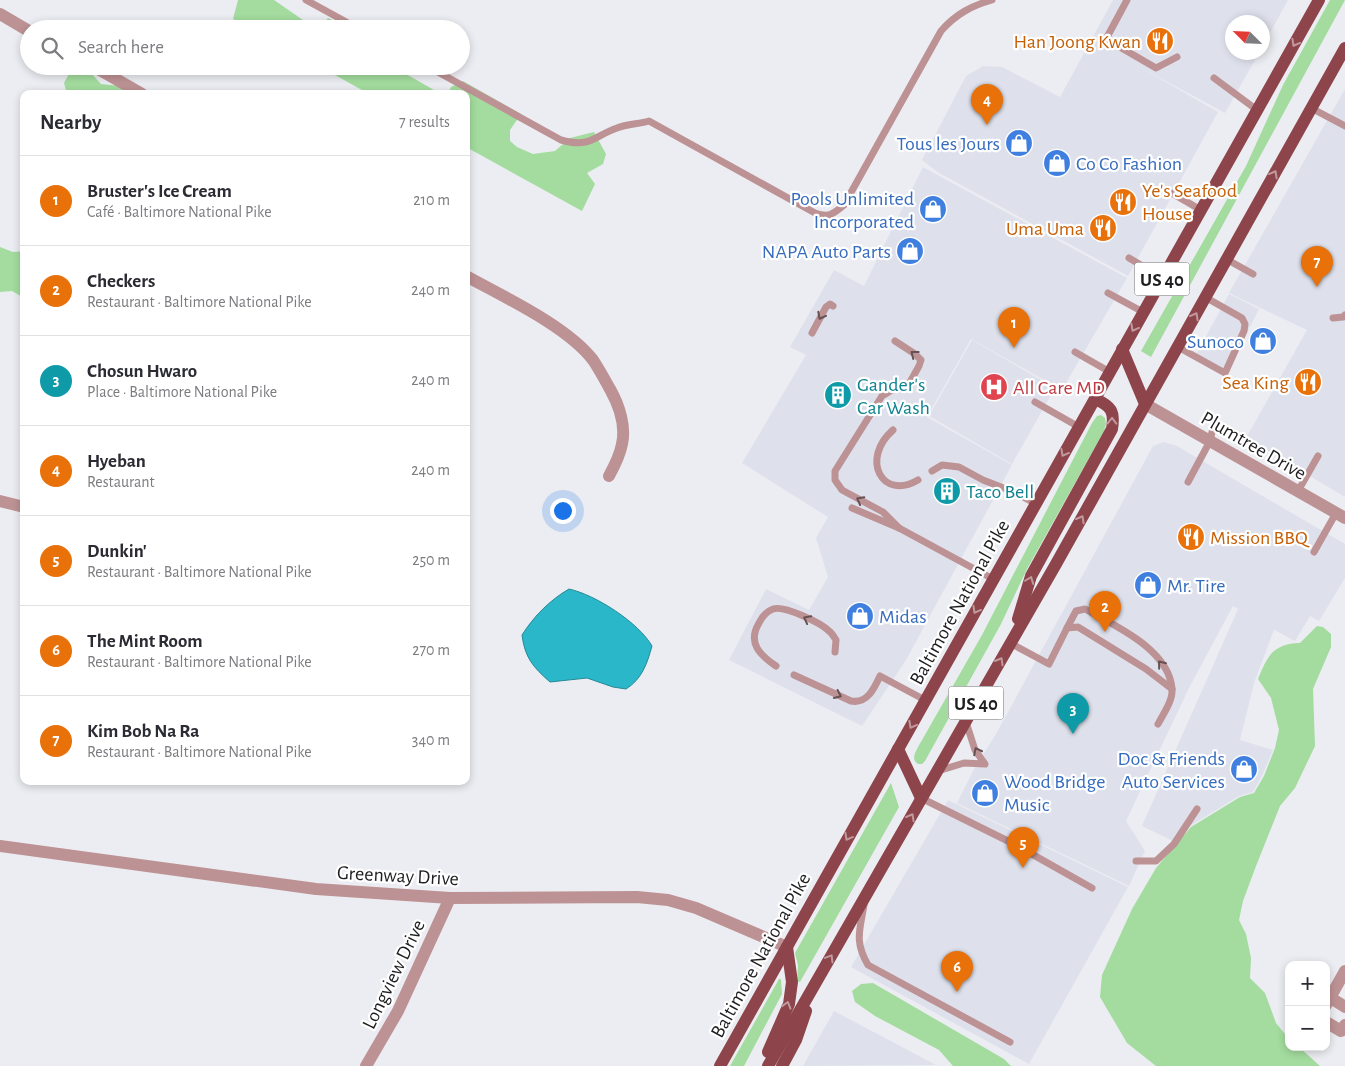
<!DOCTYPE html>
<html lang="en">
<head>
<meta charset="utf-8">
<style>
	body { margin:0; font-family:"Alegreya Sans",sans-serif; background:#f2f2f3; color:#2b2b33 }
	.controls { position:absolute; right:15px; bottom:15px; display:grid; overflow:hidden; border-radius:10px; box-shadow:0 2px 8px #0003 }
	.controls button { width:45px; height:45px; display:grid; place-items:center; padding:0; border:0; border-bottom:1px solid #e1e1e2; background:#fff; color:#2b2b33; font:25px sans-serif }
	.compass { position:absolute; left:1225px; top:15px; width:45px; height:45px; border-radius:50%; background:#fff; box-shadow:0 2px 8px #0003; rotate:294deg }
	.you { position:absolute; left:562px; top:510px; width:18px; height:18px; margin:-12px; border:4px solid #fff; border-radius:50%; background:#1a73e8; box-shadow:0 0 0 8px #1a73e833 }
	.badge { display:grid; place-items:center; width:32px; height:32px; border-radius:50%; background:#116264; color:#fff; font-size:16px; font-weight:700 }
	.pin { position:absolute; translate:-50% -41px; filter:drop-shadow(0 1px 2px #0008) }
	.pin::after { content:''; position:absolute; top:26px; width:18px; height:15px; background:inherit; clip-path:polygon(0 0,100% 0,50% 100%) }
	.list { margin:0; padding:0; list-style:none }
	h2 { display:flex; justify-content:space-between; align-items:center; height:65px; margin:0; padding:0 20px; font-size:21px }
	h2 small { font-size:16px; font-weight:400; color:#7c7c81 }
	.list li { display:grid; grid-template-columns:32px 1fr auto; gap:15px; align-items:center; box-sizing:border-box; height:90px; padding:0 20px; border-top:1px solid #e1e1e2 }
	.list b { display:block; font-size:19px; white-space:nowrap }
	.list p { margin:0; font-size:16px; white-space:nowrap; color:#7c7c81 }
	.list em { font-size:16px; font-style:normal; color:#7c7c81 }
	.icon { flex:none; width:28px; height:28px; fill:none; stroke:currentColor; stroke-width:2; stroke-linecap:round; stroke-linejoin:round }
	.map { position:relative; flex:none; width:1345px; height:1066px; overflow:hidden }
	.search { position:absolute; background:#fff; box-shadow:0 2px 8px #0003; left:20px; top:20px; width:450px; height:55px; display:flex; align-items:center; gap:12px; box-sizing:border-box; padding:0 18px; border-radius:28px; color:#7c7c81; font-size:19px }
	.panel { position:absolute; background:#fff; box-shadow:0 2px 8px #0003; left:20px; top:90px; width:450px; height:695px; border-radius:10px }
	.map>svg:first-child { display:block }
	.built { fill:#dee1ec }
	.green { fill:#a3dc9e }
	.water { fill:#29b7c9; stroke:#268996 }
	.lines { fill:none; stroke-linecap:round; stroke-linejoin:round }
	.service { stroke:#bd9294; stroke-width:7 }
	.minor { stroke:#bd9294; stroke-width:12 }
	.primary { stroke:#8d454b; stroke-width:12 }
	.oneway { stroke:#c0999c }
	.oneway2 { stroke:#665254 }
	.labels { text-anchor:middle; stroke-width:4.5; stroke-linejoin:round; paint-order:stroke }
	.shield { fill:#fff; stroke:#626263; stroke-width:1 }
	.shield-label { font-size:19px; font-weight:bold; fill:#1e1e20 }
	.food-label { font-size:20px; fill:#c56008; stroke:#fff; text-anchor:end }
	.shop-label { font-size:20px; fill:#366cbe; stroke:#fff; text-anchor:end }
	.culture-label { font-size:20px; fill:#0d838f; stroke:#fff; text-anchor:start }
	.health-label { font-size:20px; fill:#be3a42; stroke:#fff; text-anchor:start }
	.street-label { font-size:20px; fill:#1e1e20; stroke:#fff }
</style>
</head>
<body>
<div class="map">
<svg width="1345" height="1066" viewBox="0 0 1345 1066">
	<rect width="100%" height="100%" fill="#ecedf2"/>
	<!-- built -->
	<g class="built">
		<polygon points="1113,0 1288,0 1263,46 1262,22 1232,22 1232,52 1259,53 1225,113 1138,66 1218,112 1128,276 939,173 922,160 966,76 983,66 1002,67 1060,97"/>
		<polygon points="1345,89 1345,497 1246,438 1307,330 1229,293"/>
		<polygon points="923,167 1127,278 1062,390 971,339 927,417 1012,465 906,660 862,726 729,660 766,589 809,610 828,577 816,538 828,517 742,463 806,355 790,347 834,270 864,286"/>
		<polygon points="1229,294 1259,309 1227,372 1196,355"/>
		<polygon points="972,340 1055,388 1012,464 929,416"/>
		<polygon points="1164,442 1177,446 1345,544 1345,578 1319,621 1310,616 1295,641 1267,626 1274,630 1254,683 1240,740 1273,750 1262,776 1253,792 1239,796 1190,826 1177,843 1142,826 1238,609 1233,606 1189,688 1126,821 1145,851 1129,886 957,803 974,769 996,734 1153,446"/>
		<polygon points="948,800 1128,887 1029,1064 851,967"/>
		<polygon points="834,1011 936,1065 803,1066"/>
	</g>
	<!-- green -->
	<g class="green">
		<polygon points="238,0 274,0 316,29 251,29 233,19"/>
		<polygon points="1330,0 1345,0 1151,357 1141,351 1246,166 1283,85"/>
		<polygon points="328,18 349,29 320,29"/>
		<polygon points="319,66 392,66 441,94 369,94"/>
		<polygon points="71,70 90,72 101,84 121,86 125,94 67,94 64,83"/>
		<polygon points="463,81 521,114 510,130 510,141 517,147 533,154 555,151 570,138 594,132 606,154 603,164 587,173 595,184 582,211 466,147 466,94 448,94 451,87"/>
		<polygon points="0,247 13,252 24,251 24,298 12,291 0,292"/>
		<path d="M1101,415L1105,418L1106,424L1104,431L1027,569L1001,624L925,761L922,764H918C911,759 915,753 918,747L982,635L1092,423L1097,416Z"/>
		<path d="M1317,626L1323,627L1331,634V647L1313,689L1315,746L1295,788L1280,806L1256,866L1243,901L1239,920L1246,934L1251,958L1250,978L1265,993L1276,1023L1289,1039V1047H1299L1320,1066H1156L1127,1043L1100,997L1102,975L1132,909L1156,868L1191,827L1240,797L1254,793L1264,776L1275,748L1279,730L1271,698L1258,679C1268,655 1273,644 1300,643Z"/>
		<polygon points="891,783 899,807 800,982 797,981 798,965 795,953"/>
		<polygon points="779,979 781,979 782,994 744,1066 730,1066"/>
		<polygon points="873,983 1004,1059 1011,1066 953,1066 939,1050 875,1016 855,1002 852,991 861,984"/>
	</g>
	<!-- water -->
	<path class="water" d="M569,589C596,595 639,623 652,646C647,664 642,679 626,689L613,687L587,678L550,682C533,667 525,658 522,635C534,616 550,600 569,589Z"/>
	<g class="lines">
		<!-- service -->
		<g class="service">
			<polyline points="306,0 359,29"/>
			<polyline points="1127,0 1106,39 1156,68 1177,57"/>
			<path d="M427,66L561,140C591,148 592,137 617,128C627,124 639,124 649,121L815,213C830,218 833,214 844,205L941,31C956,14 971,6 992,0"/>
			<polyline points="1214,78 1257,110"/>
			<polyline points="1311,108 1345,126"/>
			<polyline points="1168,191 1201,210"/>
			<polyline points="1129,258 1163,278"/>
			<polyline points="1226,259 1253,274"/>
			<polyline points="1108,293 1143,312"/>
			<polyline points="1333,318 1343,317 1345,315"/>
			<polyline points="812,333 826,307 830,304 833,306"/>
			<polyline points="895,341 915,354 921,360 919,366 909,384 903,388 892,390 882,396 835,471 835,480 842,490 883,512 899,528"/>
			<polyline points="1178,347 1225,373 1244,331 1245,324 1242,318 1205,297"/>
			<polyline points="1075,352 1110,372"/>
			<polyline points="1035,402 1079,427"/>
			<path d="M893,430C860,459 882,501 918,480"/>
			<polyline points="932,471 942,465 959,467 983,480 1014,492 1036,504"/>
			<polyline points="1188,482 1210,441 1215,419"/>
			<polyline points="1298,491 1318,456"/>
			<polyline points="852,508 899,528 993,579"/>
			<polyline points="1314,552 1336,513"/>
			<path d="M1067,628L1076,611L1085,609C1115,626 1169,649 1172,689C1173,701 1163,714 1158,724"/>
			<polyline points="1010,643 1049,664 1067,628 1078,627 1146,669 1172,689"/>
			<path d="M776,666C760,655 747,643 759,623C762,617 767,611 773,609C784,605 821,623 829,631C832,633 834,637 836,640L835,652"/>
			<path d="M794,675L851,701C867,704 874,689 880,676L925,700"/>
			<polyline points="938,771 964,763 985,764 975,750 966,722"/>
			<polyline points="921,798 1014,844 1092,888"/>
			<polyline points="1136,861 1156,861 1174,844 1197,809"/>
			<path d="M864,905C860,930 854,941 868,965L1010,1042"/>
		</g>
		<!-- minor -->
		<g class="minor">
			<polyline points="0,14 29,31"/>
			<polyline points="93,66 142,94"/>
			<path d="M466,276C504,297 567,326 593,360C599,369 605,380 610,389C619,405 626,426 622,444C620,455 615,465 609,476"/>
			<polyline points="1145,404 1345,518"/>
			<polyline points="0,501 24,507"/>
			<polyline points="0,846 316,889 450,898 637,897 668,900 696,908 787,947"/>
			<polyline points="1331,998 1345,1007"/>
			<polyline points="1326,1005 1345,971"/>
			<polyline points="1326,1022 1341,1031 1345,1025"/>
			<polyline points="366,1066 398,1011 450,898"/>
		</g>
		<!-- primary -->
		<g class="primary">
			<polyline points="1122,349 1145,404"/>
			<path d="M1018,619L1031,576L1112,429C1115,411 1111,406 1095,399"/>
			<polyline points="898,749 921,798"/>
			<polyline points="768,1052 789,1004 792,982 787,947"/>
			<polyline points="720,1066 1319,0"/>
			<polyline points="768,1066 1056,564 1345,48"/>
			<polyline points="782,1066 796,1040 806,1011"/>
		</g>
	</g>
	<!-- one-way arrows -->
	<defs><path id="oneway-chevron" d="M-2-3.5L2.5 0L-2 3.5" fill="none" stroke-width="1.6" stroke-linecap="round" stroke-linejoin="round" transform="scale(1.25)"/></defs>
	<g class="oneway">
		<use href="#oneway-chevron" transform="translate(1295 43) rotate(119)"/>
		<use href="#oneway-chevron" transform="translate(1274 174) rotate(-61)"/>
		<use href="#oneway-chevron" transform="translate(1195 316) rotate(-61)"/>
		<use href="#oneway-chevron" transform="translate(1134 328) rotate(119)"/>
		<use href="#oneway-chevron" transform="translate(1112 421) rotate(-89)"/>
		<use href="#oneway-chevron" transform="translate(1064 453) rotate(119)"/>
		<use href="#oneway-chevron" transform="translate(1081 519) rotate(-61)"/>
		<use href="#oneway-chevron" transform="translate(1030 580) rotate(-69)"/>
		<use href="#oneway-chevron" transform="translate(976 610) rotate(119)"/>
		<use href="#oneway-chevron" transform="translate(1000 661) rotate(-60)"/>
		<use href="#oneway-chevron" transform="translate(912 725) rotate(119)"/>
		<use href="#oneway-chevron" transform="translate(911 817) rotate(-61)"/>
		<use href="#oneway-chevron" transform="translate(848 837) rotate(119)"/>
		<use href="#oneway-chevron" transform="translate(830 958) rotate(-59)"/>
		<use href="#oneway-chevron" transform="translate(787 1005) rotate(-73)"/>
	</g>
	<g class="oneway2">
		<use href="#oneway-chevron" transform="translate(821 316) rotate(118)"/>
		<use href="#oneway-chevron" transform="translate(914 354) rotate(-142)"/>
		<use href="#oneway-chevron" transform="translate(860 500) rotate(-152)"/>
		<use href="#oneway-chevron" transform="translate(807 619) rotate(-152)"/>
		<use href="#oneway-chevron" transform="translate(1161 664) rotate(-129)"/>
		<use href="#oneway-chevron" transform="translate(838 695) rotate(25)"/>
		<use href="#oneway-chevron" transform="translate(977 751) rotate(-117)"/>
	</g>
	<!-- icons -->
	<defs>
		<g id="restaurant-disc" transform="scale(1.4375)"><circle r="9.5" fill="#e8710a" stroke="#fff"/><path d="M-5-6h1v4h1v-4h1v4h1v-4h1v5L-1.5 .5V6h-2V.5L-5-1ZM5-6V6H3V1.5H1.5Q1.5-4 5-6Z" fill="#fff"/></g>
		<g id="shop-disc" transform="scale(1.4375)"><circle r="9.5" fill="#3f7fe0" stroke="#fff"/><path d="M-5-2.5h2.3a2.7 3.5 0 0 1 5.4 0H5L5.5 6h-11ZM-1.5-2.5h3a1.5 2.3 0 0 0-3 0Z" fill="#fff"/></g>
		<g id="hospital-disc" transform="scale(1.4375)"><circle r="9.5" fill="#e0444e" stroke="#fff"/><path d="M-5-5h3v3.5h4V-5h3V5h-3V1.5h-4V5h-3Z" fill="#fff"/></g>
		<g id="building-disc" transform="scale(1.4375)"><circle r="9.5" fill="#0f9aa8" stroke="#fff"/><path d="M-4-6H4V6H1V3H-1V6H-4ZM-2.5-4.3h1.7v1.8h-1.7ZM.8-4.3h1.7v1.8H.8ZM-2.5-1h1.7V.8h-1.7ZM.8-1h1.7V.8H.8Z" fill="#fff"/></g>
	</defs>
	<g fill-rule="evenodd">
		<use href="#restaurant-disc" x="1160" y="41"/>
		<use href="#shop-disc" x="1019" y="143"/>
		<use href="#shop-disc" x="1057" y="163"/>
		<use href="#restaurant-disc" x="1123" y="202"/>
		<use href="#shop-disc" x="933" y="209"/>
		<use href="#restaurant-disc" x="1103" y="228"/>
		<use href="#shop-disc" x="910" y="251"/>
		<use href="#shop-disc" x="1263" y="341"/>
		<use href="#restaurant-disc" x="1308" y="382"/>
		<use href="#hospital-disc" x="994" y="387"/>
		<use href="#building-disc" x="838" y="395"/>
		<use href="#building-disc" x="947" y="491"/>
		<use href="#restaurant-disc" x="1191" y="537"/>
		<use href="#shop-disc" x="1148" y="585"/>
		<use href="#shop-disc" x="860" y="616"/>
		<use href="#shop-disc" x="1244" y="769"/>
		<use href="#shop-disc" x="985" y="793"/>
	</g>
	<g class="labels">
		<!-- shield labels -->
		<g class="shield">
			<rect x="1134.5" y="262.5" width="55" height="33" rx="4"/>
			<rect x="948.5" y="686.5" width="55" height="33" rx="4"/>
		</g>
		<g class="shield-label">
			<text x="1162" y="286">US 40</text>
			<text x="976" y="710">US 40</text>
		</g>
		<!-- food labels -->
		<g class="food-label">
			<text x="1141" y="48">Han Joong Kwan</text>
			<text x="1142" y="197" text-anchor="start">Ye's Seafood<tspan x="1142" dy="23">House</tspan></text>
			<text x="1084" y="235">Uma Uma</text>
			<text x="1289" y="389">Sea King</text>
			<text x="1210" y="544" text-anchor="start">Mission BBQ</text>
		</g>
		<!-- shop labels -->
		<g class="shop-label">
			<text x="1000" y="150">Tous les Jours</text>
			<text x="1076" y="170" text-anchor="start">Co Co Fashion</text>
			<text x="914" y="205">Pools Unlimited<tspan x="914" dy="23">Incorporated</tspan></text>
			<text x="891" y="258">NAPA Auto Parts</text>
			<text x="1244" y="348">Sunoco</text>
			<text x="1167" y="592" text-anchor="start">Mr. Tire</text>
			<text x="879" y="623" text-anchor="start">Midas</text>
			<text x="1225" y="765">Doc &amp; Friends<tspan x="1225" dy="23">Auto Services</tspan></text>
			<text x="1004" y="788" text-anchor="start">Wood Bridge<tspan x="1004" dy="23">Music</tspan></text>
		</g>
		<!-- culture labels -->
		<g class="culture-label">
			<text x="857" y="391">Gander's<tspan x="857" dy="23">Car Wash</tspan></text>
			<text x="966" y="498">Taco Bell</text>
		</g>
		<!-- health labels -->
		<g class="health-label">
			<text x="1013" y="394">All Care MD</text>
		</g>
		<!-- street labels -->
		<g class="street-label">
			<text transform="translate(1254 445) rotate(30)" y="7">Plumtree Drive</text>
			<text transform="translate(959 602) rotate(-61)" y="7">Baltimore National Pike</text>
			<text transform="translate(398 875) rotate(3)" y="7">Greenway Drive</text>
			<text transform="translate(760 955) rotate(-61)" y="7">Baltimore National Pike</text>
			<text transform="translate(393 974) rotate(-64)" y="7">Longview Drive</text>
		</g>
	</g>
</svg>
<div class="controls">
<button>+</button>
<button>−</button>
</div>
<svg class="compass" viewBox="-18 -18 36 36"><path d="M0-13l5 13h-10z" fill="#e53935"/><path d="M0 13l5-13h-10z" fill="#7c7c81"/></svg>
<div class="you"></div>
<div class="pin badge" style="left:1014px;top:348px;background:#e8710a">1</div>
<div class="pin badge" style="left:1105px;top:632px;background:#e8710a">2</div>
<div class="pin badge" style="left:1073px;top:734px;background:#0f9aa8">3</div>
<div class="pin badge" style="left:987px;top:125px;background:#e8710a">4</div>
<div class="pin badge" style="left:1023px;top:868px;background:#e8710a">5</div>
<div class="pin badge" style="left:957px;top:992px;background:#e8710a">6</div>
<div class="pin badge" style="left:1317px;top:287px;background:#e8710a">7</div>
<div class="search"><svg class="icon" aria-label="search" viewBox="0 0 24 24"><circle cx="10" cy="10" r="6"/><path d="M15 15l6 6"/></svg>Search here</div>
<section class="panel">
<h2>Nearby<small>7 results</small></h2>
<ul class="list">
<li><span class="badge" style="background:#e8710a">1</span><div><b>Bruster's Ice Cream</b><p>Café · Baltimore National Pike</p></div><em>210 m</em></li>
<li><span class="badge" style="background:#e8710a">2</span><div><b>Checkers</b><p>Restaurant · Baltimore National Pike</p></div><em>240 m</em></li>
<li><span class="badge" style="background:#0f9aa8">3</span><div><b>Chosun Hwaro</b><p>Place · Baltimore National Pike</p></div><em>240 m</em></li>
<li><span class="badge" style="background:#e8710a">4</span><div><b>Hyeban</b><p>Restaurant</p></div><em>240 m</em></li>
<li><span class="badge" style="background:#e8710a">5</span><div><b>Dunkin'</b><p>Restaurant · Baltimore National Pike</p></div><em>250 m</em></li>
<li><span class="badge" style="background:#e8710a">6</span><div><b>The Mint Room</b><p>Restaurant · Baltimore National Pike</p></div><em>270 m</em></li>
<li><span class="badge" style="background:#e8710a">7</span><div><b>Kim Bob Na Ra</b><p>Restaurant · Baltimore National Pike</p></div><em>340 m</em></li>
</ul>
</section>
</div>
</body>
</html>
